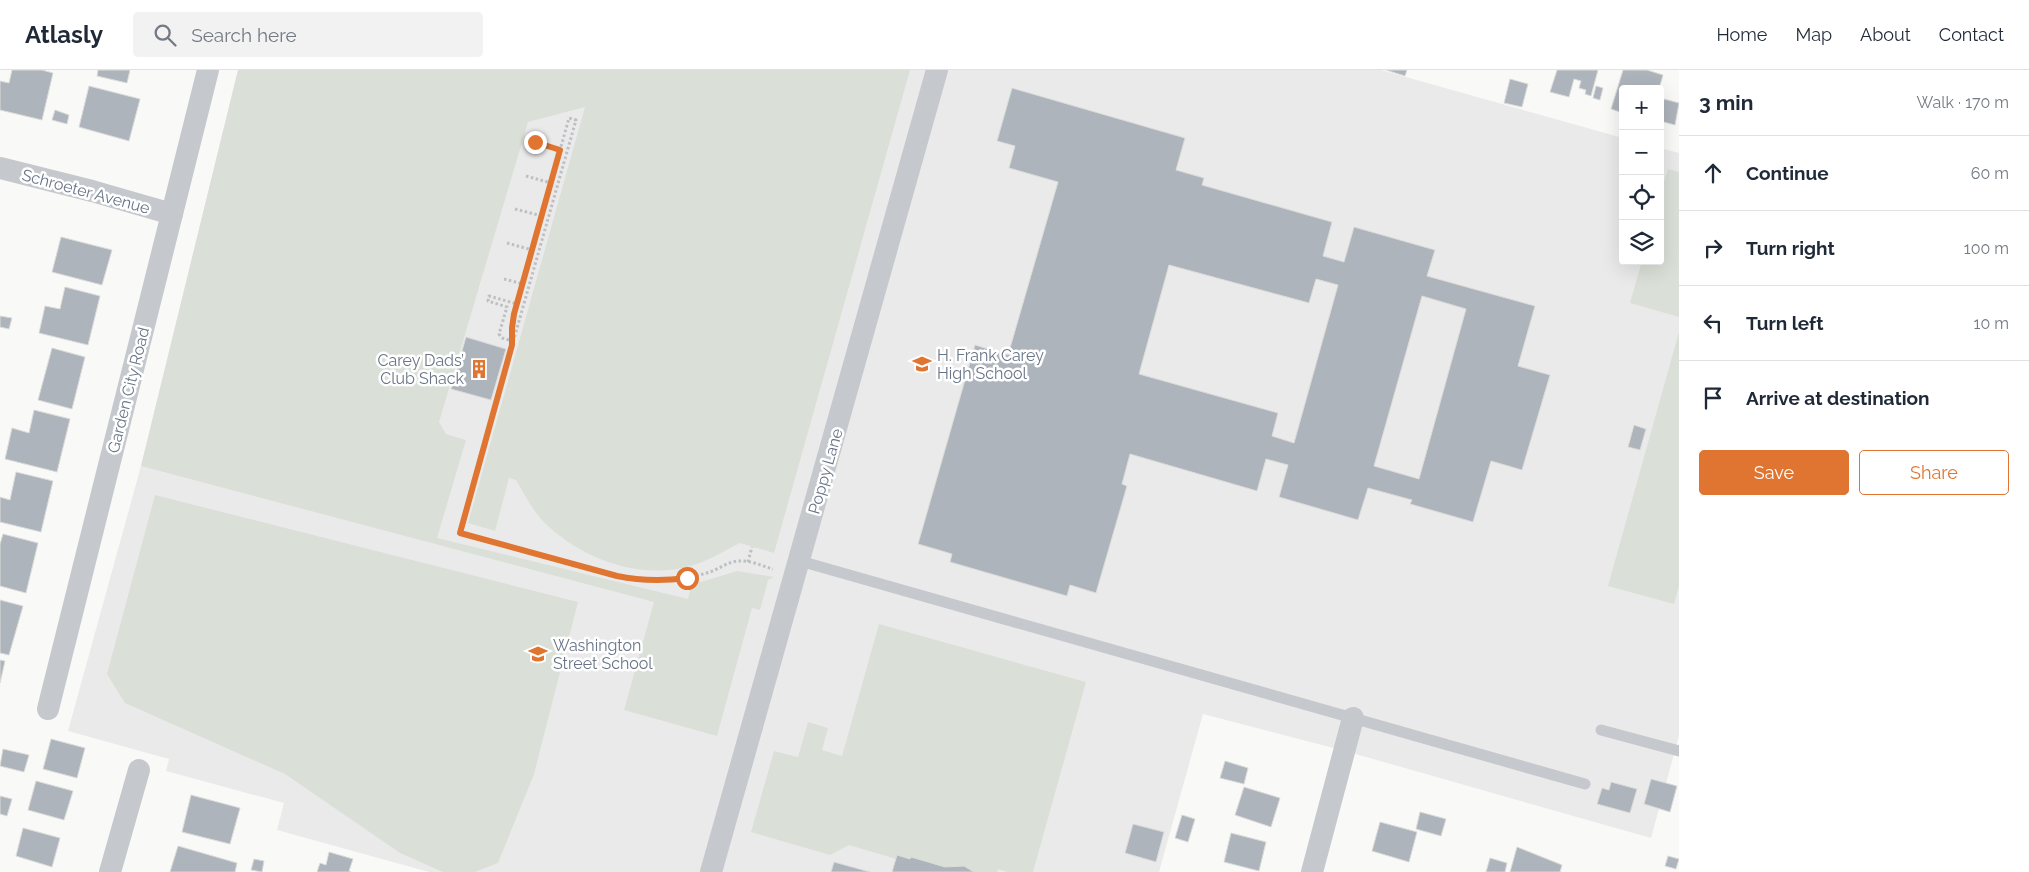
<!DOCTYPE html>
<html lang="en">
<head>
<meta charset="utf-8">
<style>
	body { margin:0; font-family:Raleway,sans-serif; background:#f2f2f3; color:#1f2937 }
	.controls { position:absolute; right:15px; top:15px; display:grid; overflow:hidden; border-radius:5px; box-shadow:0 5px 20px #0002 }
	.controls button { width:45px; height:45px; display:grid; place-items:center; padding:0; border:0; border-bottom:1px solid #e0e1e3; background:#fff; color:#1f2937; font:25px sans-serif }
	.stop { position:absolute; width:15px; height:15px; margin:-11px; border:4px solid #df7530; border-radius:50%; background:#fff }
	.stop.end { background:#df7530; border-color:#fff; box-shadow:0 1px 5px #0008 }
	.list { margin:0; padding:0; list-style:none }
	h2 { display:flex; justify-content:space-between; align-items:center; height:65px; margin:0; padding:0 20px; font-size:21px }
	h2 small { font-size:16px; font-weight:400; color:#747a83 }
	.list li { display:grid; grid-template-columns:32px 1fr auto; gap:15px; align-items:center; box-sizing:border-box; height:75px; padding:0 20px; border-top:1px solid #e0e1e3 }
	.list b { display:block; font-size:19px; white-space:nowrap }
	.list em { font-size:16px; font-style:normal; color:#747a83 }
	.actions { display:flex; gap:10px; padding:15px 20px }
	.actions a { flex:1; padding:11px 0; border:1px solid #df7530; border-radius:5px; text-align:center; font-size:18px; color:#df7530 }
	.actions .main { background:#df7530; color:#fff }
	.icon { flex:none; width:28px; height:28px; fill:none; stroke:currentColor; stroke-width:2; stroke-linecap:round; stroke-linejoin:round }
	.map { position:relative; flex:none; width:1679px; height:802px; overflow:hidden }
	header { display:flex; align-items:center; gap:30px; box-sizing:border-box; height:70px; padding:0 25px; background:#fff; border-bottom:1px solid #e0e1e3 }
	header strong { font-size:24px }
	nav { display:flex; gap:28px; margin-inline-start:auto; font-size:18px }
	.search { width:350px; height:45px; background:#f2f2f3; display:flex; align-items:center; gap:12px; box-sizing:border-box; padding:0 18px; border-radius:5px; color:#747a83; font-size:19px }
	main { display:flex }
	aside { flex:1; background:#fff }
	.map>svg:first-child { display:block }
	.built { fill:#eaeaea }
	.green { fill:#dae0d8 }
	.building { fill:#aeb4bb; stroke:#dbdbd9; fill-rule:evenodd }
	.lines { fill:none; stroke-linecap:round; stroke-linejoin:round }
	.path { stroke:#bdbfc2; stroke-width:3; stroke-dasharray:2.5 2.5; stroke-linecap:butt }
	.service { stroke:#c5c8cc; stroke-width:11 }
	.minor { stroke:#c5c8cc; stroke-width:22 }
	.route { stroke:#df7530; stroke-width:6 }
	.labels { text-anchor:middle; stroke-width:5; stroke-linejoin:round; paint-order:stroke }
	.street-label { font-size:16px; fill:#697587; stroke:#fff }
	.poi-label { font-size:16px; fill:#697587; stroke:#fff; text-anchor:start }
</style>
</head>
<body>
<header>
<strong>Atlasly</strong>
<div class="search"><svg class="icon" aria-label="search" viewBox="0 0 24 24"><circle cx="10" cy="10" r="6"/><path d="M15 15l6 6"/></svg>Search here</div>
<nav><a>Home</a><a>Map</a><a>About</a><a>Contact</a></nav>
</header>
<main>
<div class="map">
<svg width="1679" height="802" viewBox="0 0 1679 802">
	<rect width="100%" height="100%" fill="#f9f9f7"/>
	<!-- built -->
	<polygon class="built" points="238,0 1381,0 1623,68 1623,191 1660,191 1660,78 1679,83 1679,666 1651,768 1345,681 1203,644 1159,802 429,802 277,760 284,733 166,701 169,689 68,661 141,396"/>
	<!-- green -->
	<g class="green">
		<path d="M238,0H910L774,483L740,473C728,479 715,487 702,492C650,513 589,493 549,457C534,444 526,427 516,410L509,408L495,461L468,453L585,37L528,52L439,352L446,364L466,370L437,468L688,529L691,515L737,501L774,507L768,510L760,540L752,538L717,666L624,640L654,532L141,396Z"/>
		<polygon points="1668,99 1679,102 1679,247 1630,233 1642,191 1660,191 1660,125"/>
		<polygon points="1679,262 1679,516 1674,534 1608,516"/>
		<polygon points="155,425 578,532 534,704 498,793 475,802 443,802 400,783 285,704 125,633 107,604"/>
		<polygon points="879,554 1086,612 1033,802 1007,802 998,799 997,802 974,802 964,796 945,797 911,787 910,789 897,785 896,789 849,775 830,785 751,762 774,681 798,687 808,652 828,658 822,680 842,686"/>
	</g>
	<!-- building -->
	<g class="building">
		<polygon points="12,0 42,0 53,3 42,50 0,40 0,11 9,13"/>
		<polygon points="98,0 130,0 127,13 97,6"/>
		<polygon points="1386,0 1407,0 1405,6"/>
		<polygon points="1557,0 1598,0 1591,26 1585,24 1586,20 1579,18 1581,11 1574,9 1569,27 1550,22"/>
		<polygon points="1623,0 1647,0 1663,5 1659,19 1623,19 1623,43 1611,39"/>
		<polygon points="1510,9 1528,14 1522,37 1504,33"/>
		<polygon points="89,16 140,29 129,71 79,57"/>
		<polygon points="1596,16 1603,18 1600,30 1593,28"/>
		<path d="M1012,18L1185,68L1176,100L1204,108L1202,115L1332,152L1323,186L1344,192L1354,157L1435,180L1427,206L1535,236L1518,296L1550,305L1522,400L1491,391L1473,452L1410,434L1412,430L1368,418L1358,450L1279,427L1288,395L1266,389L1257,421L1130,384L1122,414L1127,416L1096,523L1070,515L1067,526L950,492L952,484L918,474L975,275L1008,285L1058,112L1009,98L1015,76L997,71ZM1169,195L1309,233L1316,209L1338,215L1294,373L1272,366L1278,343L1139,304ZM1422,226L1466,239L1419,409L1374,396Z"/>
		<polygon points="1664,29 1679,33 1675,55 1660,51"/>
		<polygon points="55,40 69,45 67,54 52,50"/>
		<polygon points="61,167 112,180 102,215 52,202"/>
		<polygon points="65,217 100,226 88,275 39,263 45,236 60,239"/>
		<polygon points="0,246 12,248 9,259 0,257"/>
		<polygon points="466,267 506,279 491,330 451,319"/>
		<polygon points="52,278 85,287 72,339 38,330"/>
		<polygon points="34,340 70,349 57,402 5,389 12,358 29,363"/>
		<polygon points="1634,355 1646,359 1640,380 1628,377"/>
		<polygon points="16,402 53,411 41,462 0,452 0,427 10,430"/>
		<polygon points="3,464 38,473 26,523 0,516 0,474"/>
		<polygon points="0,530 23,536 9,585 0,583"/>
		<polygon points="0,590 5,591 0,613"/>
		<polygon points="51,669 85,678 77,708 43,699"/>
		<polygon points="3,679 29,685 24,702 0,696"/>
		<polygon points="1225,691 1248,698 1244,714 1220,708"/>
		<polygon points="1651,709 1677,716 1670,742 1644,734"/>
		<polygon points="36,711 73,721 64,750 28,740"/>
		<polygon points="1611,712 1637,719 1630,743 1597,734 1602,718 1609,720"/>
		<polygon points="1244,717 1280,728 1271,757 1235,745"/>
		<polygon points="191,725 240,738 230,774 182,762"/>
		<polygon points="0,726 12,729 7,746 0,744"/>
		<polygon points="1420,742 1446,749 1441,766 1416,759"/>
		<polygon points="1182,745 1195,749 1188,772 1175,768"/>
		<polygon points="1380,752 1417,762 1409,792 1372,781"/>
		<polygon points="1133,754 1164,762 1156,792 1125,783"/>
		<polygon points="23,758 60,768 52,797 16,786"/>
		<polygon points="1231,763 1266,772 1259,801 1224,792"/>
		<polygon points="178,776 237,793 235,802 170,802"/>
		<polygon points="1517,777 1562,795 1560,802 1510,802"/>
		<polygon points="329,782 353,789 349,801 351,802 317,802 320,793 326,795"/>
		<polygon points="897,785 910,789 911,787 945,797 964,796 974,802 892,802"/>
		<polygon points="1668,786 1679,789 1676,799 1665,796"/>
		<polygon points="1490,788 1507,793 1505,802 1486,802"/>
		<polygon points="254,789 264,791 262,802 251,800"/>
		<polygon points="834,792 870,802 831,802"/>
	</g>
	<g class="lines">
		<!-- path -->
		<g class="path">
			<polyline points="535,72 560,80"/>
			<polyline points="526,106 551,113"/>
			<polyline points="515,139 542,146"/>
			<polyline points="507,173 532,180"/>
			<polyline points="504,209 523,214"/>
			<polyline points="512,274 509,270 502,268 499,264 507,237 488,231 489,226 517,234"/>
			<path d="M512,275V258L514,245L569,48L576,50L459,463L617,507C649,512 678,512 710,502C719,499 729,491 739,491C750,490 762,496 773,499"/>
			<polyline points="748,492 752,477"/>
		</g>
		<!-- service -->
		<g class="service">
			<polyline points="800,491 1585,714"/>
			<polyline points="1601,660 1679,681"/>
		</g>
		<!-- minor -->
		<g class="minor">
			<polyline points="0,98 92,121 172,144"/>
			<polyline points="48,639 208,0"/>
			<polyline points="110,802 139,700"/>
			<polyline points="711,802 937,0"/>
			<polyline points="1312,802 1353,648"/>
		</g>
	</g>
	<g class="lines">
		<!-- route -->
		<path class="route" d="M535,72L560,80L514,244L512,258V275L460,463L617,506C641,511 663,511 687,508"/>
	</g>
	<!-- icons -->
	<defs>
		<g id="school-bare" transform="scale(1.5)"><path d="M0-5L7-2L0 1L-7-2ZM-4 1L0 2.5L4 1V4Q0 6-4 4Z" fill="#df7530" stroke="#fff" stroke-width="2.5" paint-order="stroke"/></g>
		<g id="building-bare" transform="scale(1.5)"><path d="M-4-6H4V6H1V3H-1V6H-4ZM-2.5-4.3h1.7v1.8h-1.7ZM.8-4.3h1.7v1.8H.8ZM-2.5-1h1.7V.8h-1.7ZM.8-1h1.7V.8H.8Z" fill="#df7530" stroke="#fff" stroke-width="2.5" paint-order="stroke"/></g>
	</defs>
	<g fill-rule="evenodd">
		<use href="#school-bare" x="922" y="294"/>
		<use href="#building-bare" x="479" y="299"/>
		<use href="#school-bare" x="538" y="584"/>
	</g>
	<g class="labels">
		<!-- street labels -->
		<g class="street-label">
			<text transform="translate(86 121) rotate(15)" y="6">Schroeter Avenue</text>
			<text transform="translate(128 320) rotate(-76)" y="6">Garden City Road</text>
			<text transform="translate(825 401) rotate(-74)" y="6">Poppy Lane</text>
		</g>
		<!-- poi labels -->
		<g class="poi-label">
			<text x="937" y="291">H. Frank Carey<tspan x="937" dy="18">High School</tspan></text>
			<text x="464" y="296" text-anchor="end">Carey Dads’<tspan x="464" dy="18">Club Shack</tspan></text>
			<text x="553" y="581">Washington<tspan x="553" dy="18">Street School</tspan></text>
		</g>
	</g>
</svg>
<div class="controls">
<button>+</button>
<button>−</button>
<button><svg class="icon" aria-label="locate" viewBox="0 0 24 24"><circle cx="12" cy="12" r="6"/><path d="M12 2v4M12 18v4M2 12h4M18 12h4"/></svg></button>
<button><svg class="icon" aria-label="layers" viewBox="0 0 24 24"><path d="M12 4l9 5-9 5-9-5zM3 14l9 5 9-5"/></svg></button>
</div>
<div class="stop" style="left:687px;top:508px"></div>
<div class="stop end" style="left:535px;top:72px"></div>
</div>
<aside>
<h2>3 min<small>Walk · 170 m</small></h2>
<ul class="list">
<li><svg class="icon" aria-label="ahead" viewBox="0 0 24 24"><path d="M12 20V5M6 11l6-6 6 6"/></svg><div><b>Continue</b></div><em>60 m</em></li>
<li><svg class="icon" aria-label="right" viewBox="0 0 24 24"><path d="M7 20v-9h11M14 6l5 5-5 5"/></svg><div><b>Turn right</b></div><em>100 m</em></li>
<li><svg class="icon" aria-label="left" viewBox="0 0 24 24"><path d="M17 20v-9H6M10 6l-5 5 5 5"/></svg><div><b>Turn left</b></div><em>10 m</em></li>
<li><svg class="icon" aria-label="arrive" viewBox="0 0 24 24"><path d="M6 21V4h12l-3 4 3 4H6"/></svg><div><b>Arrive at destination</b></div></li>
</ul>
<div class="actions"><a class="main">Save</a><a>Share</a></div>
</aside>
</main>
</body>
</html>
